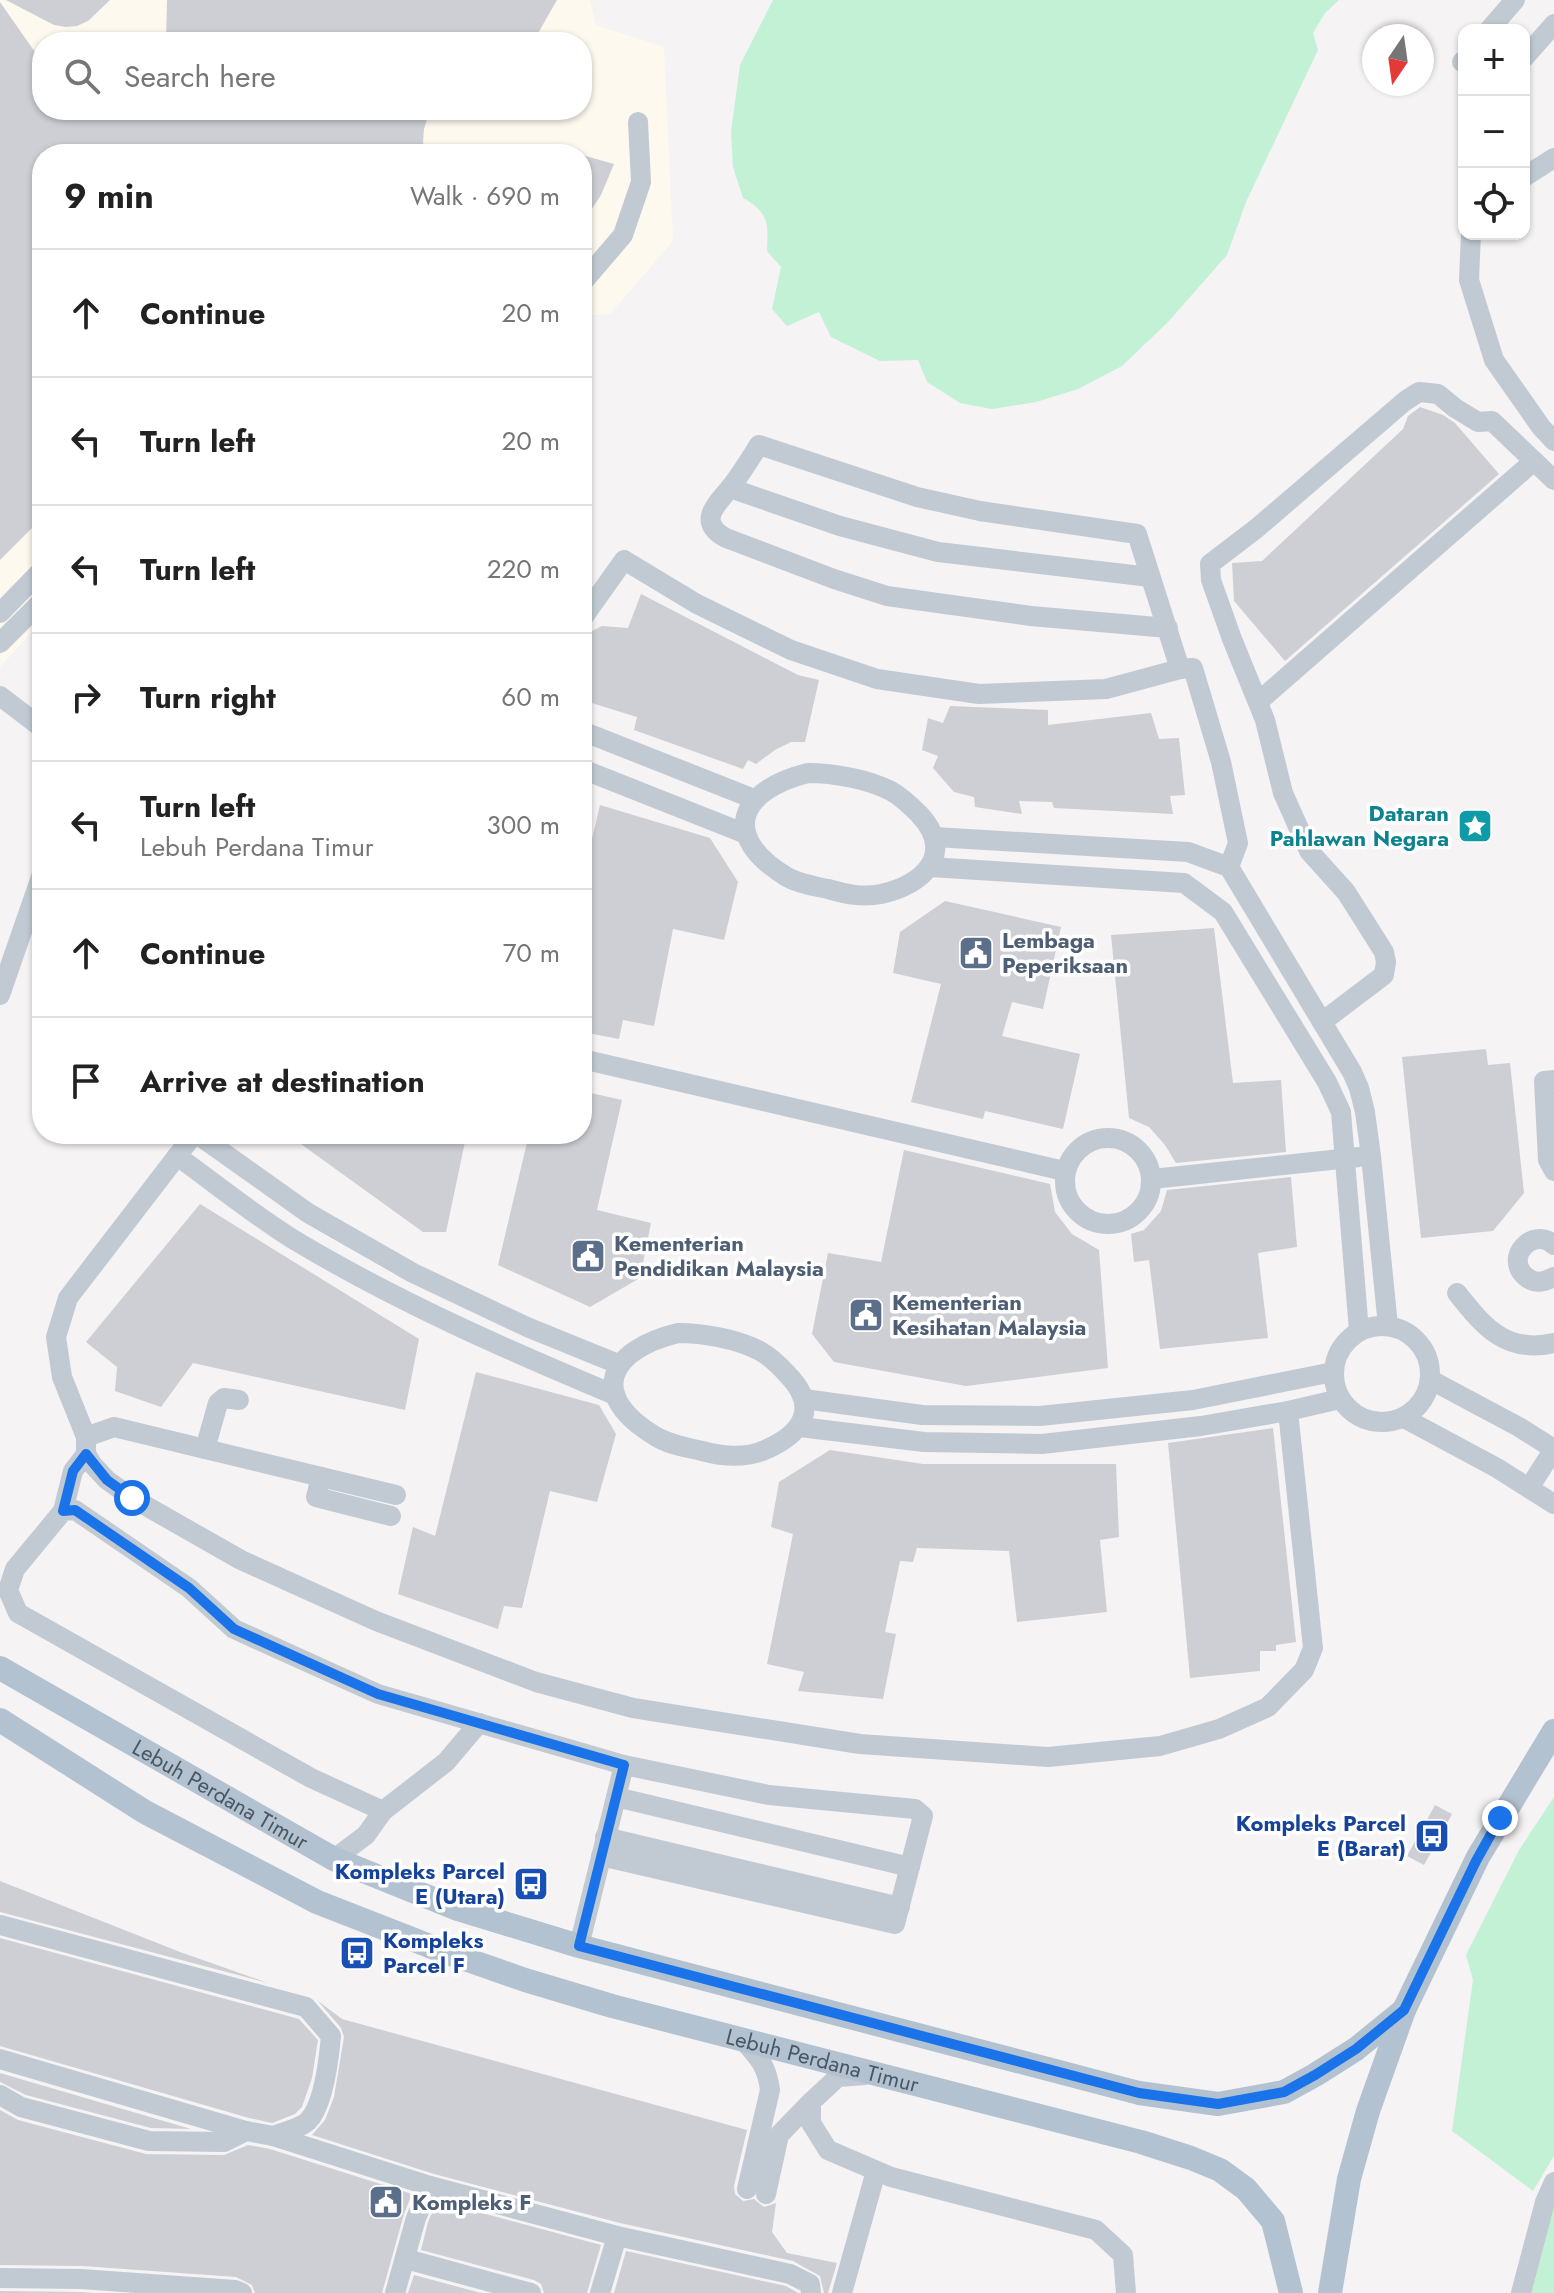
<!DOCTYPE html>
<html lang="en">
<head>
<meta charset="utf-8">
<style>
	body { margin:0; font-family:Jost,sans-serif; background:#f2f2f2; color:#222 }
	.controls { position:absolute; right:24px; top:24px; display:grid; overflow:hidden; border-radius:16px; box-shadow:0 2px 6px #0004 }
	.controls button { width:72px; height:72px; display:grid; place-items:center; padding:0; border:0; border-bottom:2px solid #e0e0e0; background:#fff; color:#222; font:40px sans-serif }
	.compass { position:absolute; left:1362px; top:24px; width:72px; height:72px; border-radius:50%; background:#fff; box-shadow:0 2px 6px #0004; rotate:193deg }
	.stop { position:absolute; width:24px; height:24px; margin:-18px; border:6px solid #1a73e8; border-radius:50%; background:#fff }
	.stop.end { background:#1a73e8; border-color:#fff; box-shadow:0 2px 8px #0008 }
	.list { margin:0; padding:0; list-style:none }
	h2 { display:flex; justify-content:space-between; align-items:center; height:104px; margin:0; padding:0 32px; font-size:34px }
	h2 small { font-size:26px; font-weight:400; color:#767676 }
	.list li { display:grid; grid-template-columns:52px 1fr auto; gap:24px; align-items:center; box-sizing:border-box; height:128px; padding:0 32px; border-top:2px solid #e0e0e0 }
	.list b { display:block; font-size:30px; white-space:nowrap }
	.list p { margin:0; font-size:26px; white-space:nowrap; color:#767676 }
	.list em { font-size:26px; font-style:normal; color:#767676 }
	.icon { flex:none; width:44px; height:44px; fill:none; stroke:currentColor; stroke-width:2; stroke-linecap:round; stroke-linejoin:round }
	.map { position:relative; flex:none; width:1554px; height:2293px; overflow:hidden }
	.search { position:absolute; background:#fff; box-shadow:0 2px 6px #0004; left:32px; top:32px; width:560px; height:88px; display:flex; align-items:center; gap:20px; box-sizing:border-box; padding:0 28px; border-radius:32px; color:#767676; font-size:30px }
	.panel { position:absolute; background:#fff; box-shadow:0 2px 6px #0004; left:32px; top:144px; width:560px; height:1000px; border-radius:32px }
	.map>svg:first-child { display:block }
	.commercial { fill:#fdf9ef; fill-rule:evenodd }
	.green { fill:#c3f1d5 }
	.building { fill:#cdcfd5 }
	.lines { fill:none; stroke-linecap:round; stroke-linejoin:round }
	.minor { stroke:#c1cad2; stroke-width:20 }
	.major { stroke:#b3c2d1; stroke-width:24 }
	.route { stroke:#1a73e8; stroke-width:10 }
	.labels { text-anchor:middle; stroke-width:7; stroke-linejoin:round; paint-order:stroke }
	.culture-label { font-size:22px; font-weight:bold; fill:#0d838f; stroke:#fff; text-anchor:end }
	.service-label { font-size:22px; font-weight:bold; fill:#4e5e75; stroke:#fff; text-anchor:start }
	.street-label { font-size:22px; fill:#4a5661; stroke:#fff }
	.transit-label { font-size:22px; font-weight:bold; fill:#164399; stroke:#fff; text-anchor:end }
</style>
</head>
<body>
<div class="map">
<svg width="1554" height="2293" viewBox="0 0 1554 2293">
	<rect width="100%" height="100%" fill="#f5f3f3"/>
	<!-- commercial -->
	<path class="commercial" d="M0,0H590L596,25L664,47L673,241L610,314L582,316V154H42V621L0,667ZM42,42H582V110H42Z"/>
	<!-- green -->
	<g class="green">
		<path d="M773,0H1339L1325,13L1313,33L1318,50L1246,202L1227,255L1168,322L1122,366L1078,389L1036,402L992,409L960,403L927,382L918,360L880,361L831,337L819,312L787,326L772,309L781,267L767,251C768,224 770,213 743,198L733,167L731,132L740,65Z"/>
		<polygon points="1554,1797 1554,2156 1533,2191 1452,2131 1473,1980 1466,1955 1519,1850"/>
		<polygon points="1554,2202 1554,2293 1531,2293"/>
	</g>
	<!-- building -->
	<g class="building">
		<polygon points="6,0 110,0 88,21 77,26 66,27 54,25"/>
		<polygon points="167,0 557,0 533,42 166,42"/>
		<polygon points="0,2 37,55 42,52 42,107 39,110 430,110 424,129 423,142 426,154 40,154 42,156 42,518 0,560"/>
		<polygon points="582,155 614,164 601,195 582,224"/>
		<polygon points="1420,407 1443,415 1455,423 1499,474 1285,661 1234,601 1232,563 1262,561 1403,429 1408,416"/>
		<polygon points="641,594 798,675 819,680 805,742 791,742 775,750 756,764 748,760 743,769 634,730 637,717 582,700 582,636 602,626 628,628"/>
		<polygon points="950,706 1048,710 1048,725 1151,713 1159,739 1179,738 1185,795 1170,796 1173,814 1054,808 1052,802 1019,801 1022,814 975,807 974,797 954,792 933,768 938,756 922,750 928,718 943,723"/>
		<polygon points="600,805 710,838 738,882 724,940 673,929 654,1026 623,1020 619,1039 582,1032 587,1001 582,1000 582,881"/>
		<polygon points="945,901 1061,927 1043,1009 1012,1002 1002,1036 1080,1054 1063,1129 985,1111 983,1119 911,1102 941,984 893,973 900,932"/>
		<polygon points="1214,928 1233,1083 1281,1080 1286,1152 1176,1163 1165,1145 1149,1127 1129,1118 1111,935"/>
		<polygon points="1486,1049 1488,1065 1510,1063 1524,1193 1493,1231 1421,1238 1402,1057"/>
		<polygon points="582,1091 622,1100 597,1210 651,1223 640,1278 590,1307 498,1265 529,1134 582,1134"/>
		<polygon points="287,1134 457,1134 466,1137 446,1232 423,1232"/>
		<polygon points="904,1150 1050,1184 1055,1212 1072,1234 1099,1250 1108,1368 966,1386 834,1362 812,1334 828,1253 881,1262"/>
		<polygon points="1291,1177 1297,1247 1258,1253 1268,1338 1160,1349 1149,1260 1134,1262 1131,1234 1144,1230 1161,1211 1167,1190"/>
		<polygon points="200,1204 419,1339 405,1410 193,1363 161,1407 115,1391 117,1367 86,1342"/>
		<polygon points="476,1372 599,1405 616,1434 597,1502 550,1491 522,1608 504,1606 498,1629 398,1594 413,1527 435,1536"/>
		<polygon points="1273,1428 1296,1642 1276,1645 1276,1651 1260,1651 1260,1671 1190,1678 1168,1443"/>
		<polygon points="830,1450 923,1464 1116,1464 1119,1537 1100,1540 1107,1612 1017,1622 1009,1551 917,1548 913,1562 900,1561 885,1632 896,1634 883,1699 798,1691 804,1672 767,1664 793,1534 771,1527 779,1482"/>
		<polygon points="1435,1805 1452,1814 1424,1865 1407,1856"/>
		<polygon points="0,1881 180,1952 268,1983 0,1912"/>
		<polygon points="0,1938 299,2019 318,2040 312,2078 302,2107 295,2114 272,2123 249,2118 0,2046"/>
		<polygon points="318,2001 342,2019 747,2130 734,2186 735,2194 743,2201 754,2199 764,2207 776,2203 772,2232 787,2253 837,2263 828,2293 824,2293 820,2276 793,2261 620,2223 434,2174 312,2135 325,2120 334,2097 344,2037 341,2028"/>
		<polygon points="0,2073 191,2129 151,2128 26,2095 0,2082"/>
		<polygon points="0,2110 18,2120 146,2154 224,2155 248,2145 270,2149 412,2194 404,2214 382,2293 255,2293 252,2285 236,2277 82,2266 0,2265"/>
		<polygon points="437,2201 601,2245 587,2293 544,2293 541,2284 534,2280 421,2250 428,2222"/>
		<polygon points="626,2251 786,2286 798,2293 614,2293"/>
		<polygon points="414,2275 481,2293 408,2293"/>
		<polygon points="0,2291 80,2292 95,2293 0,2293"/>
	</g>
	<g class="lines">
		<!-- minor -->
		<g class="minor">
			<polyline points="1489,30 1515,0"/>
			<polyline points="1524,58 1554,24"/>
			<polyline points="1462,62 1464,60"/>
			<polyline points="1524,177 1554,158"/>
			<polyline points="1471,234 1469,280 1494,360 1541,427 1554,441"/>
			<polyline points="582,283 623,235 641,182 638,122"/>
			<polyline points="730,488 840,526 938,552 1150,577"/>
			<polyline points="0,613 42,570"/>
			<polyline points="582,619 624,560 697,604 791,650 877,679 979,694 1106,689 1180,669 1193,668 1221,762 1238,843 1229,867"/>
			<path d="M1168,628L1031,616L887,596L834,579L726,538C697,522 715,506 730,488C741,474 750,459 759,445L917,497L980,511L1137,534C1151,579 1166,624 1180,669"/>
			<polyline points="0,643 42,601"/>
			<polyline points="0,696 42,728"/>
			<polyline points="1258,702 1534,461"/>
			<polyline points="582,731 754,799"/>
			<polyline points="582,769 746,834"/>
			<path d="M808,773C834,773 867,779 891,791C902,797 911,806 919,814C956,853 924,885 881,894C862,898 846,894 828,889C814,886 799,884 787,877C719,836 739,790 808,773Z"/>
			<polyline points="935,837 1188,852 1229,867 1352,1072 1359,1088 1365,1112 1371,1156 1388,1326"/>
			<polyline points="930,867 1184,883 1223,912 1327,1082 1341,1112 1359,1331"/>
			<polyline points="0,995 42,874"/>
			<polyline points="1322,1022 1384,975 1386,962 1384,952 1346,892 1309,851 1283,793 1265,720 1232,639 1211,580 1210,564 1257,528 1405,401 1419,392 1438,394 1455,408 1478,422 1492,421 1554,480"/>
			<polyline points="582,1059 1064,1171"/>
			<polyline points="1554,1080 1544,1081 1548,1160 1554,1171"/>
			<polyline points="194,1134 68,1298 56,1337 62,1377 86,1437 86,1454 92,1464 107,1480 132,1498 241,1560 376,1621 536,1682 633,1708 860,1744 1048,1757 1160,1746 1219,1729 1268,1707 1304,1670 1313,1648 1288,1411"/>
			<polyline points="197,1134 308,1213 413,1273 527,1327 618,1364"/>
			<circle cx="1108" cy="1181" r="43"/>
			<path d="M177,1156C216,1184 255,1216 296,1241C398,1302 505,1349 615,1395"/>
			<polyline points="1152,1179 1359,1157"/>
			<path d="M1554,1245C1533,1226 1504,1257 1525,1276C1535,1285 1544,1282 1554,1277"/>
			<path d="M1457,1293C1484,1327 1506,1354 1554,1343"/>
			<circle cx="1382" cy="1374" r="48"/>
			<path d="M678,1333C704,1333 737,1339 760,1351C771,1357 780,1366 788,1375C819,1407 803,1433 767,1449C746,1459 724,1457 702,1451C686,1447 669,1445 655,1436C587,1395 608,1350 678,1333Z"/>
			<polyline points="1431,1380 1519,1427 1554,1449"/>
			<polyline points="804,1399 922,1415 1040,1416 1193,1400 1333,1372"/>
			<polyline points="1404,1418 1497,1468 1554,1504"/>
			<polyline points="800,1427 924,1442 1042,1444 1201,1426 1288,1411 1340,1399"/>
			<polyline points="86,1437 114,1427 396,1495"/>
			<polyline points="205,1449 218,1403 224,1398 239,1400"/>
			<polyline points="321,1477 316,1497 391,1516"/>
			<polyline points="1529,1488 1554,1449"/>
			<polyline points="63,1511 73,1471 86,1454"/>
			<polyline points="616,1797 910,1867"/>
			<polyline points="383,1811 446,1762 479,1723"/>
			<polyline points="605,1837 900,1907"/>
			<polyline points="334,1859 366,1835 383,1811 311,1778 18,1613 8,1590 15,1569 63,1511 75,1510 189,1588 234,1629 378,1694 624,1765 769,1795 915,1809 923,1816 895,1924 601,1856"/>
			<path d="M0,1925L306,2007L331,2036C329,2058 324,2105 308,2121C301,2128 283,2132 273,2136"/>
			<polyline points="579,1946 624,1765"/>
			<path d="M742,2039C758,2057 767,2065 770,2090L747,2189"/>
			<polyline points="0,2059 246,2131 273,2136 430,2186 617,2236 790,2274 810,2284 811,2293"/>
			<polyline points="0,2095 21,2107 149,2141 224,2142 246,2131"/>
			<polyline points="811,2102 811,2123 828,2150 891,2177 1096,2230 1123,2255 1126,2293"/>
			<polyline points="766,2194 779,2135 811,2102 838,2077 865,2075"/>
			<polyline points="406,2259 531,2293"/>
			<polyline points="0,2278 81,2279 235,2290 242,2293"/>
			<polyline points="395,2293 416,2218 430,2186"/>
			<polyline points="600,2293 617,2236"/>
			<polyline points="842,2293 876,2171"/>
			<polyline points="1521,2293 1545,2202 1554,2182"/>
		</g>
		<!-- major -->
		<g class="major">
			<path id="s1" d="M0,1668L334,1859L458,1909L579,1946L1139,2093L1218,2104L1284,2092L1315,2075L1356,2049L1404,2010"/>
			<path id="s2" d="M0,1720L145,1812L317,1902L445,1952L525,1980L612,2006L1141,2142L1191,2158L1220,2170L1246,2189L1273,2221L1291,2293"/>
			<polyline points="1330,2293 1349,2179 1368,2111 1404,2010 1478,1857 1554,1731"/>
		</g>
	</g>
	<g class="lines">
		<!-- route -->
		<polyline class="route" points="132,1498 107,1480 86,1454 73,1471 63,1511 75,1510 189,1588 234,1629 378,1694 624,1765 579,1946 1139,2093 1218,2104 1284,2092 1315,2075 1356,2049 1404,2010 1476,1861 1500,1818"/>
	</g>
	<!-- icons -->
	<defs>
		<g id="sight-square" transform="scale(1.8)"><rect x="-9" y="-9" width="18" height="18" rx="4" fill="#0f9aa8" stroke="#fff"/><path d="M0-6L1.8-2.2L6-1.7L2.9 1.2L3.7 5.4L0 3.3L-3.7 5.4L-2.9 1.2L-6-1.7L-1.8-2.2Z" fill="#fff"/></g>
		<g id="civic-square" transform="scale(1.8)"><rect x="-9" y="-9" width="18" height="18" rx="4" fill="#5c6f8a" stroke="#fff"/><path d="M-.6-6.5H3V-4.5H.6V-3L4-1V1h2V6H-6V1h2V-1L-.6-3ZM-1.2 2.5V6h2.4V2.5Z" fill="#fff"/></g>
		<g id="bus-square" transform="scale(1.8)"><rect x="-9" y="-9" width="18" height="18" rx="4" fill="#1a4fb4" stroke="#fff"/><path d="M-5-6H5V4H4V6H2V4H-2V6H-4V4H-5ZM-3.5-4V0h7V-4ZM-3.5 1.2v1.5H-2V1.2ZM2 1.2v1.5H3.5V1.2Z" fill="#fff"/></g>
	</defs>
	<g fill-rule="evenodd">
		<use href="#sight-square" x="1475" y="826"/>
		<use href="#civic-square" x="976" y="953"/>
		<use href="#civic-square" x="588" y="1256"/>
		<use href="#civic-square" x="866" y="1315"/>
		<use href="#bus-square" x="1432" y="1836"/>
		<use href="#bus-square" x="531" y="1884"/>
		<use href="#bus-square" x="357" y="1953"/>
		<use href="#civic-square" x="386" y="2202"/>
	</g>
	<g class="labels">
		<!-- culture labels -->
		<g class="culture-label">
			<text x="1449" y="821">Dataran<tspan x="1449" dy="25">Pahlawan Negara</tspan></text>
		</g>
		<!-- service labels -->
		<g class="service-label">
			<text x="1002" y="948">Lembaga<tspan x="1002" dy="25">Peperiksaan</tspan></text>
			<text x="614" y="1251">Kementerian<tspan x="614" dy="25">Pendidikan Malaysia</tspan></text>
			<text x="892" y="1310">Kementerian<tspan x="892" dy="25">Kesihatan Malaysia</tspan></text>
			<text x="412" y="2210">Kompleks F</text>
		</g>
		<!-- street labels -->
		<g class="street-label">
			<text dy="8" stroke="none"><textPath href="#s1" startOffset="254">Lebuh Perdana Timur</textPath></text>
			<text dy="8" stroke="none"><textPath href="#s2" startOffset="896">Lebuh Perdana Timur</textPath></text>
		</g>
		<!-- transit labels -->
		<g class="transit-label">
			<text x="1406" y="1831">Kompleks Parcel<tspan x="1406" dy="25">E (Barat)</tspan></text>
			<text x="505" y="1879">Kompleks Parcel<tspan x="505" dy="25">E (Utara)</tspan></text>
			<text x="383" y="1948" text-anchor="start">Kompleks<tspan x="383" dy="25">Parcel F</tspan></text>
		</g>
	</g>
</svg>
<div class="controls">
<button>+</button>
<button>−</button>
<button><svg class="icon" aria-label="locate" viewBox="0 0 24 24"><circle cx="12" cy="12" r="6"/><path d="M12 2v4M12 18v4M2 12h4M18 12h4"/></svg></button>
</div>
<svg class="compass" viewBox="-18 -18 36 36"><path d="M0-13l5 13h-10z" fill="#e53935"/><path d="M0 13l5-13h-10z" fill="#767676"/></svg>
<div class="stop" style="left:132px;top:1498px"></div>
<div class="stop end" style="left:1500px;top:1818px"></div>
<div class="search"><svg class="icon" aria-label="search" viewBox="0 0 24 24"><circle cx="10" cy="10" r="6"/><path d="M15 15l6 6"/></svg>Search here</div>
<section class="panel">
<h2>9 min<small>Walk · 690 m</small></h2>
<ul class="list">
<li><svg class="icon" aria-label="ahead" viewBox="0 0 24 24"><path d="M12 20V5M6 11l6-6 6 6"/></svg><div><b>Continue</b></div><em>20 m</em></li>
<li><svg class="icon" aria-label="left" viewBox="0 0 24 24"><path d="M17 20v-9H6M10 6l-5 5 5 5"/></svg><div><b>Turn left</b></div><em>20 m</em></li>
<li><svg class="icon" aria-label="left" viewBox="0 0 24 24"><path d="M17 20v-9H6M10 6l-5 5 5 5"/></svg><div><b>Turn left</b></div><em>220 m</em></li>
<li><svg class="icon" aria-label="right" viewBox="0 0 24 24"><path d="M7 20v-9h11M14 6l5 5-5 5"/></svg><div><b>Turn right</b></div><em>60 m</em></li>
<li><svg class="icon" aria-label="left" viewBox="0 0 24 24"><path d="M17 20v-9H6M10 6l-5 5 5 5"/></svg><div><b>Turn left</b><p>Lebuh Perdana Timur</p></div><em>300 m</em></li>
<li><svg class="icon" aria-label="ahead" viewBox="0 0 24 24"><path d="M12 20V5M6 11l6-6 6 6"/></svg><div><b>Continue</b></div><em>70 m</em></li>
<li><svg class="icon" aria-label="arrive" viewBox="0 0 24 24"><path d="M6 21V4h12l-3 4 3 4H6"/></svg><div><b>Arrive at destination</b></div></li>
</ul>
</section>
</div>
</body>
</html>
